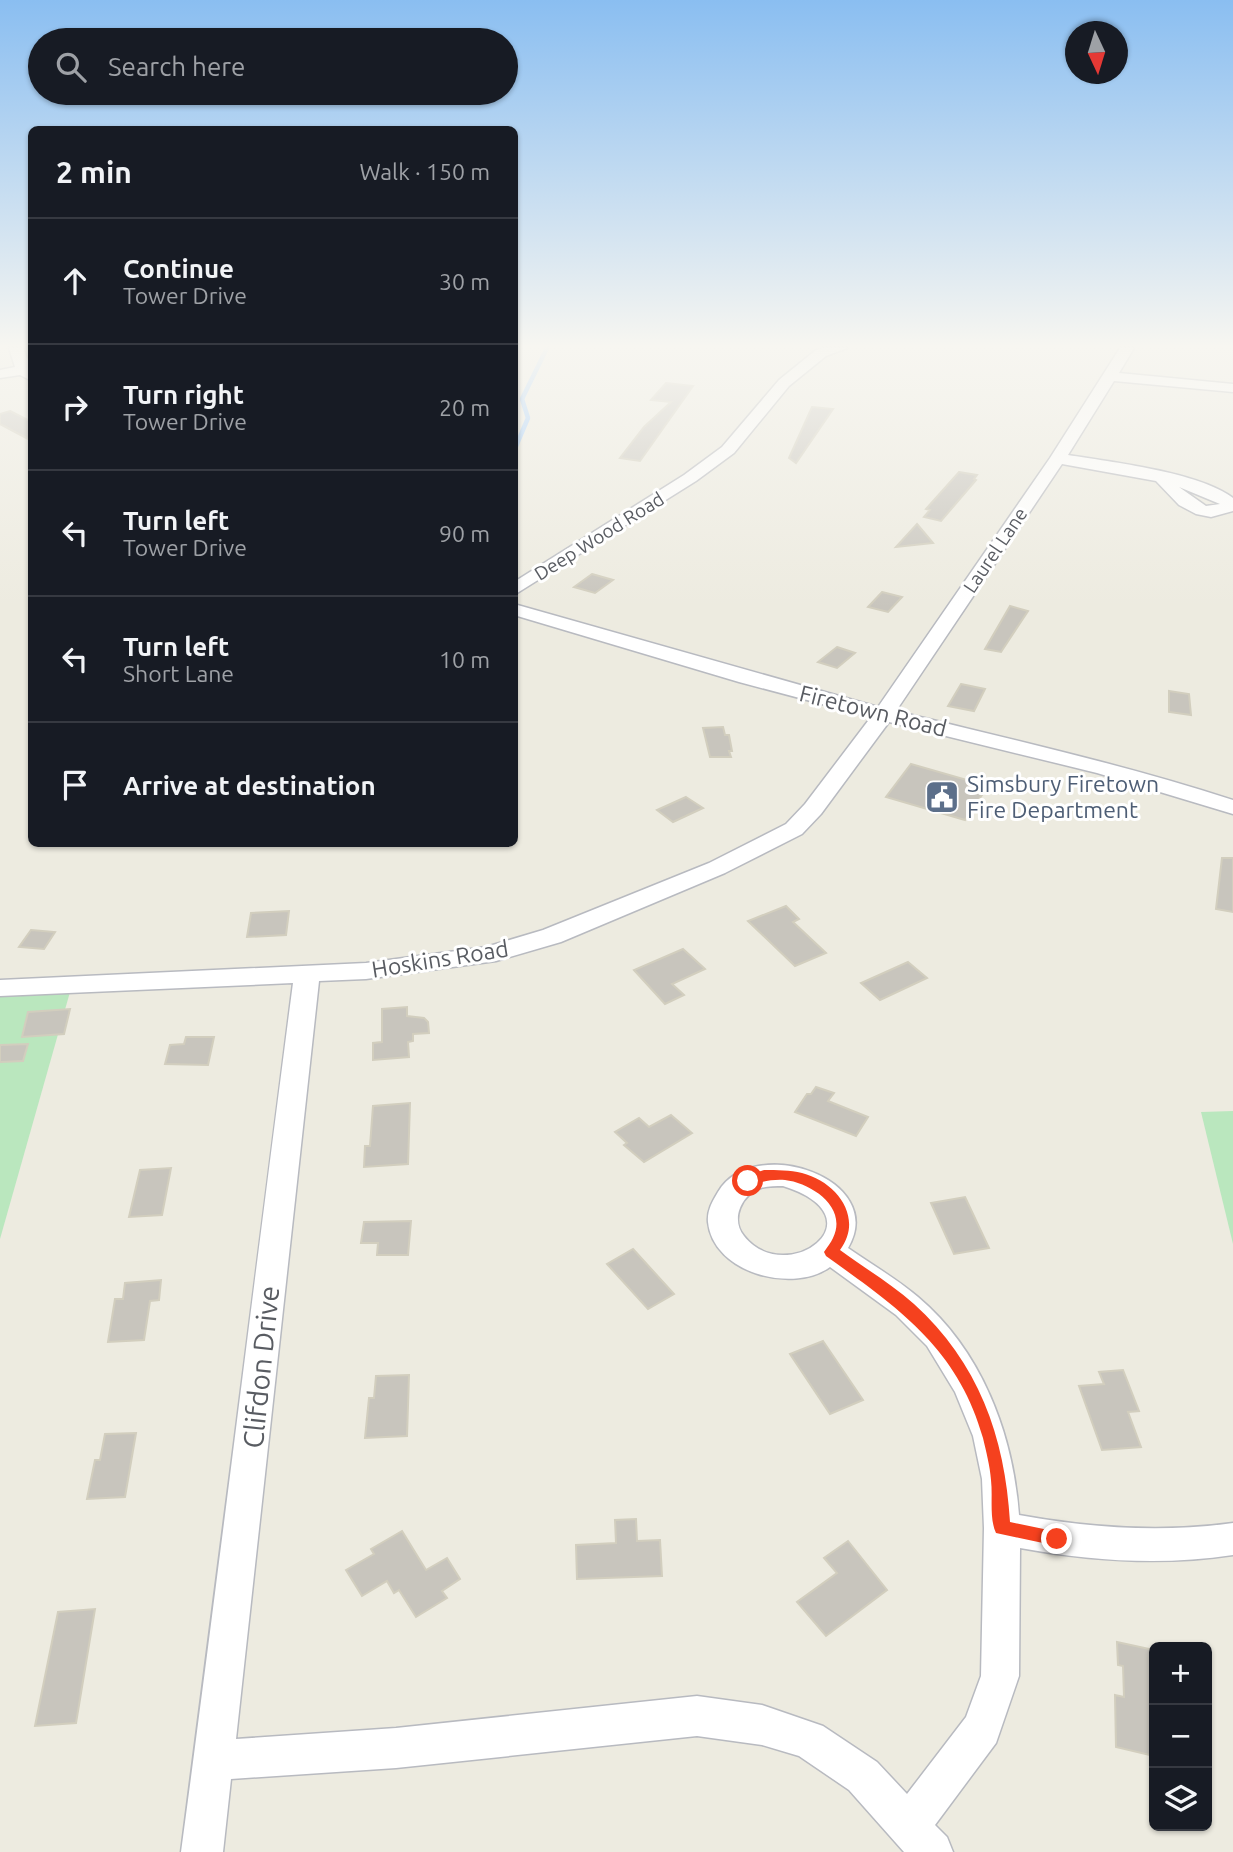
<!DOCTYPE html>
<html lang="en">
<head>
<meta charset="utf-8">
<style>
	body { margin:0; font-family:Ubuntu,sans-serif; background:#20242c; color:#f1f3f6 }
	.controls { position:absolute; right:21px; bottom:21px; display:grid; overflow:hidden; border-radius:10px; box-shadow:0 2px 5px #0004 }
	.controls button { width:63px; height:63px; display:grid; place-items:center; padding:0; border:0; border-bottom:2px solid #363941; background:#171b24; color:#f1f3f6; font:35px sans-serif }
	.compass { position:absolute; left:1065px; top:21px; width:63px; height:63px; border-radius:50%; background:#171b24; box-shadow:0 2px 5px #0004; rotate:176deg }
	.stop { position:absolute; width:21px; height:21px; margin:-16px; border:5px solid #f5411e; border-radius:50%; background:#fff }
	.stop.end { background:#f5411e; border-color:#fff; box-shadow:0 2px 7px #0008 }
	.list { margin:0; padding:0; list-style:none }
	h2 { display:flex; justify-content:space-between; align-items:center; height:91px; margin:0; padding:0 28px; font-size:30px }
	h2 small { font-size:23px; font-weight:400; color:#9ea1a6 }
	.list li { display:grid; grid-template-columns:46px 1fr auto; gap:21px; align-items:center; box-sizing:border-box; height:126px; padding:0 28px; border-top:2px solid #363941 }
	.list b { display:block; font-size:26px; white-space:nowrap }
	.list p { margin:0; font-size:23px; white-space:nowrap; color:#9ea1a6 }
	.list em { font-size:23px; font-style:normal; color:#9ea1a6 }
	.icon { flex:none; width:38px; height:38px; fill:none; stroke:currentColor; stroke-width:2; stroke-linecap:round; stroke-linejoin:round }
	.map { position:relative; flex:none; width:1233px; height:1852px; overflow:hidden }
	.search { position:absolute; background:#171b24; box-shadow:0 2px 5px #0004; left:28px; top:28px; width:490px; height:77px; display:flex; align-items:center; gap:18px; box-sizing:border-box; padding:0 24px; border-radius:38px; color:#9ea1a6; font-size:26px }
	.panel { position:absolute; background:#171b24; box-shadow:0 2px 5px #0004; left:28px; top:126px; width:490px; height:721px; border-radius:10px }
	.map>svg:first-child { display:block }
	.green { fill:#bae7be }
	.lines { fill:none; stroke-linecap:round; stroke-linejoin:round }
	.stream { stroke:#9eccff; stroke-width:4.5 }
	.building { fill:#c8c5bd; stroke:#d2cebe; stroke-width:2 }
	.minor-casing { stroke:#b8bac0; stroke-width:3 }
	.minor { fill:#fff; fill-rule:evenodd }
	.route { fill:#f5411e }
	.labels { text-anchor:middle; stroke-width:6; stroke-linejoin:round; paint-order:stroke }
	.far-street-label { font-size:19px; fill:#595c62; stroke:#fff }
	.street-label { font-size:23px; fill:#595c62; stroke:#fff }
	.service-label { font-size:23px; fill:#4e5e75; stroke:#fff; text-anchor:start }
	.near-street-label { font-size:28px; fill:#595c62; stroke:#fff }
</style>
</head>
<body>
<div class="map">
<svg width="1233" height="1852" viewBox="0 0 1233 1852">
	<rect width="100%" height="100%" fill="#edebe0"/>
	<!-- green -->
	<g class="green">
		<polygon points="70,992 0,1239 0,995"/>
		<polygon points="1233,1111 1233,1244 1201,1112"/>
	</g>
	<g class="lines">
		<!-- stream -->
		<polyline class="stream" points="514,451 528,418 522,399 547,348"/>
	</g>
	<!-- building -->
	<g class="building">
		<polygon points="666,383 693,386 640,461 620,458 644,427 671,402 651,400"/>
		<polygon points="812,407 833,409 796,463 789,458"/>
		<polygon points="10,411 32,422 32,441 0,424 0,414"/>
		<polygon points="959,472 977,475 974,479 976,480 941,521 924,517 930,510 926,509"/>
		<polygon points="917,524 933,543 896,547"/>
		<polygon points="592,574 613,580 595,593 574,587"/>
		<polygon points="882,592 902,597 888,612 868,607"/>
		<polygon points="1010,606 1028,611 1001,652 985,649"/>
		<polygon points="837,647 855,653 837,668 818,662"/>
		<polygon points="961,684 985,689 974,711 948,706"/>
		<polygon points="1169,691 1189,694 1191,715 1169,712"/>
		<polygon points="723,727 725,735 729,735 732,751 729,751 731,757 710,757 703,728"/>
		<polygon points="911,764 988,786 965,820 886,797"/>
		<polygon points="686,797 703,808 673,822 657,810"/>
		<polygon points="1222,858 1233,858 1233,912 1216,909"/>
		<polygon points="786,906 799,919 793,922 826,953 795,966 748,921"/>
		<polygon points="289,911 286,935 247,937 251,913"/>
		<polygon points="31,930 55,932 44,949 19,947"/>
		<polygon points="683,949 705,969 672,984 684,995 665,1004 634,970"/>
		<polygon points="908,962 927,978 880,1000 861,983"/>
		<polygon points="407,1007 407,1016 424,1018 428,1022 429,1033 413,1034 413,1041 408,1042 409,1057 373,1060 373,1043 382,1042 382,1009"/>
		<polygon points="70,1009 64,1034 22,1037 28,1012"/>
		<polygon points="186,1037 214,1037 208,1065 165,1064 170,1045 184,1044"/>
		<polygon points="28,1044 23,1061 0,1062 0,1045"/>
		<polygon points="816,1087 834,1093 828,1101 868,1117 856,1136 795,1112 807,1094 811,1094"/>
		<polygon points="410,1103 408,1164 364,1167 365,1146 370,1146 373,1106"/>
		<polygon points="671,1115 692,1133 644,1162 624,1145 627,1143 615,1132 639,1118 649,1127"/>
		<polygon points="171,1168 162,1215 129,1217 140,1170"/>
		<polygon points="965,1197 989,1248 954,1254 931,1203"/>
		<polygon points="411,1221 408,1255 377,1255 378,1243 361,1243 364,1222"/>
		<polygon points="633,1249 674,1294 648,1309 607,1264"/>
		<polygon points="161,1280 159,1300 150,1301 144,1340 108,1342 115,1299 123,1299 125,1283"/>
		<polygon points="823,1341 863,1400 830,1414 790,1354"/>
		<polygon points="1123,1370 1139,1411 1128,1412 1141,1447 1102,1450 1079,1386 1104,1384 1099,1372"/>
		<polygon points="409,1375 407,1436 365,1438 369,1398 374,1398 376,1376"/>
		<polygon points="136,1433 125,1497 87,1499 95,1460 100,1460 105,1434"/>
		<polygon points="636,1519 637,1541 660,1540 662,1576 577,1579 576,1545 616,1543 615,1520"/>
		<polygon points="402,1531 426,1570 447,1558 460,1579 442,1591 447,1598 416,1617 399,1590 394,1593 387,1581 362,1596 346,1570 374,1554 371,1549"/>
		<polygon points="848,1541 887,1590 826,1636 797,1602 837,1573 824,1558"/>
		<polygon points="95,1609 76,1723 35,1726 58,1612"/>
		<polygon points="1117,1642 1154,1650 1154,1756 1116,1747 1115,1695 1124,1697 1123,1666 1118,1665"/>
	</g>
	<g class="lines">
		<!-- minor casing -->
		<g class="minor-casing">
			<g id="minor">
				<polygon points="9,348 23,348 32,370 32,381 20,375 0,378 0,370 15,367"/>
				<polygon points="823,348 847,348 826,356 789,386 734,453 696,481 514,595 514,582 684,475 722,447 779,380 816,350"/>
				<path d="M1120,348H1134L1119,373L1233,384V392L1114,381L1068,455C1111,462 1199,472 1233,498V511L1211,517L1196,514L1179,505L1156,481L1062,464L896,711C1009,739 1122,764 1233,800V814L1097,773L889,722L821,814L802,834L725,873L561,942L496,961L366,979L319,981L236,1739L396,1728L697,1696L762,1705L823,1726L877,1762L907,1794L966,1717L981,1676L984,1528L982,1479L973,1436L955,1392L927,1346L896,1315L830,1267C793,1294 713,1273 708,1222C707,1211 712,1202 718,1192C752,1133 889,1178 848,1248C871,1264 897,1279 918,1297C982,1351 1013,1434 1019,1515C1090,1528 1161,1533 1233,1523V1555C1161,1566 1091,1561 1020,1548L1019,1676L996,1743L935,1825L947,1837L953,1852H904L849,1790L799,1756L762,1745L697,1736L396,1768L231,1779L223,1852H181C220,1563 255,1272 293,983L0,996V980L366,963L486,947L543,930L709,863L786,824L805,804L871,717L739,682L514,615V604L878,707L1050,458ZM1179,487L1220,504L1206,506ZM783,1186C884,1218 786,1289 744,1236C730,1219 742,1194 761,1188C768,1186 776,1186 783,1186Z"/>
			</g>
		</g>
		<!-- minor -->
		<use href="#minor" class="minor"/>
	</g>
	<!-- sky -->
	<linearGradient id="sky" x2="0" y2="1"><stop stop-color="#8abef1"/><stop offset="0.57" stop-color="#f7f6f1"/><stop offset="1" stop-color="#f7f6f1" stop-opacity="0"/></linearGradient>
	<rect width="1233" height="607" fill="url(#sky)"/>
	<!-- route -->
	<path class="route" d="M764,1170C777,1170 790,1170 802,1173C837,1182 864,1218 840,1250C864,1268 892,1284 914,1304C978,1362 1005,1436 1010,1522L1063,1533L1065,1539L1063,1544L1057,1546L996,1533C989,1518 993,1497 991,1480C990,1466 986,1451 983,1438C958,1348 897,1307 826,1256L824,1252C827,1247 831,1243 833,1238C848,1207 811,1183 785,1180C772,1179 760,1182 748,1186L741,1181L743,1177Z"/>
	<!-- icons -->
	<defs>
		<g id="civic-square" transform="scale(1.75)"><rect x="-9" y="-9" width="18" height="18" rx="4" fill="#5c6f8a" stroke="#fff"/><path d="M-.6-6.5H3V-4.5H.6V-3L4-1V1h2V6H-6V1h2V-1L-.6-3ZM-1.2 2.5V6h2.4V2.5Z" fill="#fff"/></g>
	</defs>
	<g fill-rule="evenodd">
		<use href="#civic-square" x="942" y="797"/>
	</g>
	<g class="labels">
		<!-- far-street labels -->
		<g class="far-street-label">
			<text transform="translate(599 536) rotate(-32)" y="7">Deep Wood Road</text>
			<text transform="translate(995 550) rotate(-56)" y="7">Laurel Lane</text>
		</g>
		<!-- street labels -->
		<g class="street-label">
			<text transform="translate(873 711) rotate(14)" y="8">Firetown Road</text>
			<text transform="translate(440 959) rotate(-9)" y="8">Hoskins Road</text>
		</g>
		<!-- service labels -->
		<g class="service-label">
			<text x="967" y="792">Simsbury Firetown<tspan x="967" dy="26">Fire Department</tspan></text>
		</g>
		<!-- near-street labels -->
		<g class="near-street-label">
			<text transform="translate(261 1367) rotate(-84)" y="10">Clifdon Drive</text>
		</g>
	</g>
</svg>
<div class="controls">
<button>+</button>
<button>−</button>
<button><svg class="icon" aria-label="layers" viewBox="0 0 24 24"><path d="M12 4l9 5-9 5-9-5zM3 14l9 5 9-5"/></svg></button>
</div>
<svg class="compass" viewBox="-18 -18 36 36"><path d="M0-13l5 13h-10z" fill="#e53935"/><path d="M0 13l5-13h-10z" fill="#9ea1a6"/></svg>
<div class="stop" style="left:748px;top:1181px"></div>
<div class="stop end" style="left:1057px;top:1539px"></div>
<div class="search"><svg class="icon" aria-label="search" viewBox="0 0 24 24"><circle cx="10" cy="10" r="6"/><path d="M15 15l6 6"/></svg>Search here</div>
<section class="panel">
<h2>2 min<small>Walk · 150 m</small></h2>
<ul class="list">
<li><svg class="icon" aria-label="ahead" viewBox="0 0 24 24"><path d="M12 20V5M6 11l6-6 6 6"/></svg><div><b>Continue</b><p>Tower Drive</p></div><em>30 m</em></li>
<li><svg class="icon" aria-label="right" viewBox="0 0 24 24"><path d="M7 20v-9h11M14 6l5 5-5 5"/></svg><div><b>Turn right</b><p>Tower Drive</p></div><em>20 m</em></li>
<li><svg class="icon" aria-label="left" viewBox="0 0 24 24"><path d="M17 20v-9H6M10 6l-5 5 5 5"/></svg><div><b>Turn left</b><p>Tower Drive</p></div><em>90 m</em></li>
<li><svg class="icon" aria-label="left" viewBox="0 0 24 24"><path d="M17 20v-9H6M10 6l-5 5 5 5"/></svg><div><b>Turn left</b><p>Short Lane</p></div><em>10 m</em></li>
<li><svg class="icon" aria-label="arrive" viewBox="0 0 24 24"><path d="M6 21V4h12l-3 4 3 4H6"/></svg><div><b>Arrive at destination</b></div></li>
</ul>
</section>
</div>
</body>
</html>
